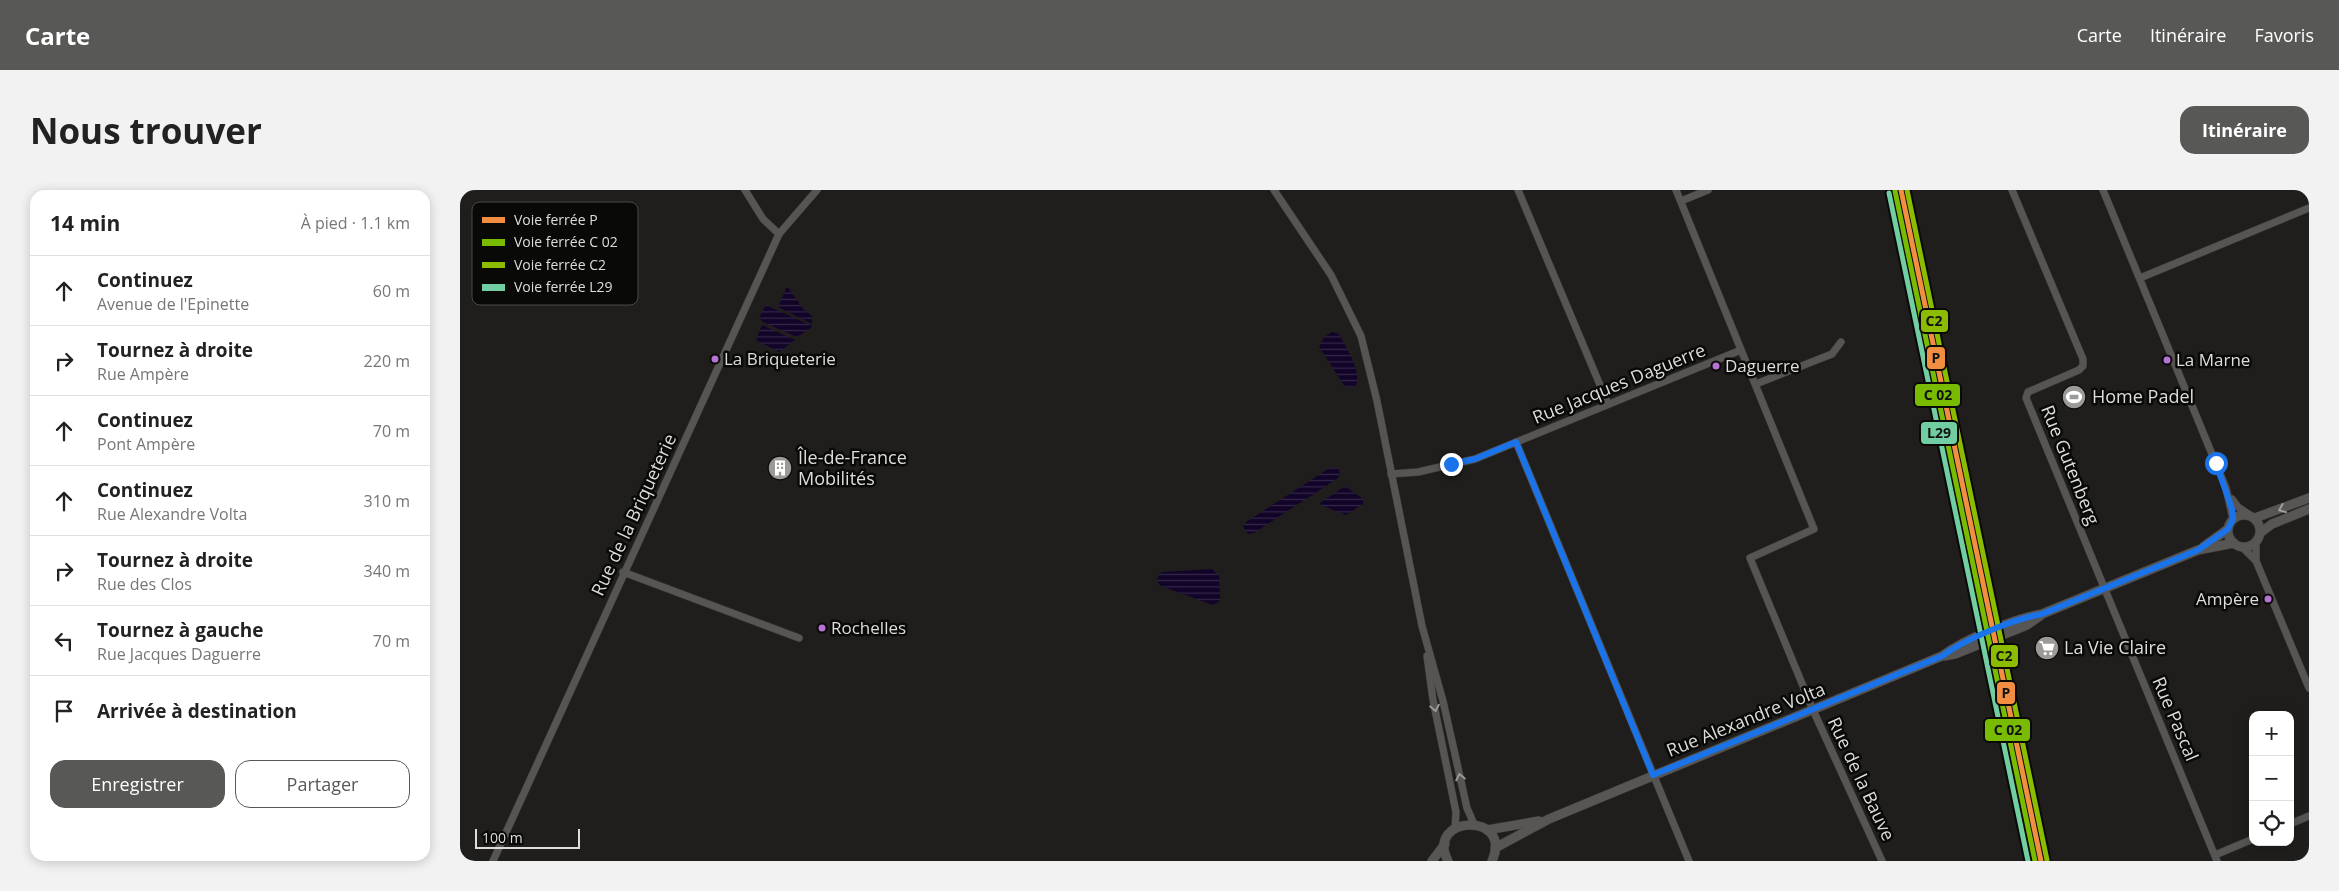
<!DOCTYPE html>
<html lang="fr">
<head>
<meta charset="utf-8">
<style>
	body { margin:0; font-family:"Open Sans",sans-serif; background:#f2f2f2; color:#222 }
	.controls { position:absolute; right:15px; bottom:15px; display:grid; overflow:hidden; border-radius:10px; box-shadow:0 2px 12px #0003 }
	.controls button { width:45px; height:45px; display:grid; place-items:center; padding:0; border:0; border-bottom:1px solid #e0e0e0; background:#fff; color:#222; font:25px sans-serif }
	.scale { position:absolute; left:15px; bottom:12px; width:105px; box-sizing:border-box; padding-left:5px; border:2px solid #deddda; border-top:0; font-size:14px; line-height:18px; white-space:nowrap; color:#deddda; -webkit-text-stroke:4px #090907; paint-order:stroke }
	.stop { position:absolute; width:15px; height:15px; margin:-11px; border:4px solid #1a73e8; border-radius:50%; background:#fff }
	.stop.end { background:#1a73e8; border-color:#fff; box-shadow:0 1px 5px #0008 }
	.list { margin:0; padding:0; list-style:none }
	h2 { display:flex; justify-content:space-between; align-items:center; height:65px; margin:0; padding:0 20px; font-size:21px }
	h2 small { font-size:16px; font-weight:400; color:#767676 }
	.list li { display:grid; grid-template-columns:32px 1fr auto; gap:15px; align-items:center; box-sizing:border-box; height:70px; padding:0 20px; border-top:1px solid #e0e0e0 }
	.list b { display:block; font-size:19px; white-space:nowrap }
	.list p { margin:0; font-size:16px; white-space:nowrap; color:#767676 }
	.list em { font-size:16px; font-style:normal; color:#767676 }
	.actions { display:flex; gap:10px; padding:15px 20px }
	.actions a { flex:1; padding:11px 0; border:1px solid #585857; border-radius:15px; text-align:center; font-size:18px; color:#585857 }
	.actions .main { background:#585857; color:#fff }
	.icon { flex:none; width:28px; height:28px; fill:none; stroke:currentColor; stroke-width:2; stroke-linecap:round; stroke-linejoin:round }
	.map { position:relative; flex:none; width:1849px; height:671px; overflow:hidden; border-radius:15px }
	header { display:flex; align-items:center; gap:30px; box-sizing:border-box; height:70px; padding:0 25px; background:#585857; color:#fff }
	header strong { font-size:24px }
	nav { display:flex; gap:28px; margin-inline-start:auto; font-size:18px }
	.intro { display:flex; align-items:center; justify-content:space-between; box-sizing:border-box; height:120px; padding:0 30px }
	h1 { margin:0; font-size:35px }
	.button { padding:12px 22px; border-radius:15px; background:#585857; color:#fff; font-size:18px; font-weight:700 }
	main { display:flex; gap:30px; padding:0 30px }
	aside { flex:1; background:#fff; border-radius:15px; box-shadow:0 2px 12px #0003 }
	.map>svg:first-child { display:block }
	.water { fill:url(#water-rules) }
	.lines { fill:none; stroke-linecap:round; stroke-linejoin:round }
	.minor-casing { stroke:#393937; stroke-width:8 }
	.major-casing { stroke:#393937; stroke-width:10 }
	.minor { stroke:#565554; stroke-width:7 }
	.major { stroke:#575655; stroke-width:9 }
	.rail-1-casing { stroke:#090907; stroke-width:9 }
	.rail-2-casing { stroke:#090907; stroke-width:9 }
	.rail-3-casing { stroke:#090907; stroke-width:9 }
	.rail-4-casing { stroke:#090907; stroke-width:9 }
	.rail-1 { stroke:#f28e42; stroke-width:5 }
	.rail-2 { stroke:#79bb02; stroke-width:5 }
	.rail-3 { stroke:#8cbc00; stroke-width:5 }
	.rail-4 { stroke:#71cea3; stroke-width:5 }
	.oneway { stroke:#a1a09e }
	.oneway2 { stroke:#9a9997 }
	.route { stroke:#1a73e8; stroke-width:6 }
	.bus-dot { fill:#b673d3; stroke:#090907; stroke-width:2 }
	.labels { text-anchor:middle; stroke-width:5; stroke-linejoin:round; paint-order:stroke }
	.bus-label { font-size:17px; fill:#deddda; stroke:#090907; text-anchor:start }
	.street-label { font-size:18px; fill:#deddda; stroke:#090907 }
	.poi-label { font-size:18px; fill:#deddda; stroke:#090907; text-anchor:start }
	.key { fill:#090907; stroke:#494946; stroke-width:1 }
	.key-label { font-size:14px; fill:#deddda }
	.line-badge { stroke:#090907; stroke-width:2 }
	.pale-badge-label { font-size:14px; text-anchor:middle; font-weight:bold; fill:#111 }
</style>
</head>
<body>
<header>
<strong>Carte</strong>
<nav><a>Carte</a><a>Itinéraire</a><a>Favoris</a></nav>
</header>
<div class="intro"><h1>Nous trouver</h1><a class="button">Itinéraire</a></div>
<main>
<aside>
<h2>14 min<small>À pied · 1.1 km</small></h2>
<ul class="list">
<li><svg class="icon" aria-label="ahead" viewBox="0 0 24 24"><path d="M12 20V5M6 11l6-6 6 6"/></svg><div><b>Continuez</b><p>Avenue de l'Epinette</p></div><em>60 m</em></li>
<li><svg class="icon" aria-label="right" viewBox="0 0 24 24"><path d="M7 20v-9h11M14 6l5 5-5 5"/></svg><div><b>Tournez à droite</b><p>Rue Ampère</p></div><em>220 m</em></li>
<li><svg class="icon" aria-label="ahead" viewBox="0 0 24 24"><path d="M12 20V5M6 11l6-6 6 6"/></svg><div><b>Continuez</b><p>Pont Ampère</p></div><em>70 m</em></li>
<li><svg class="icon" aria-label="ahead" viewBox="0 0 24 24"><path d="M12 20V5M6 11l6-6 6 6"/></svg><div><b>Continuez</b><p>Rue Alexandre Volta</p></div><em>310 m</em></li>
<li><svg class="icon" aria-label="right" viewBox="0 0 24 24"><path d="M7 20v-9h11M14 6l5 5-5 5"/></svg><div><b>Tournez à droite</b><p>Rue des Clos</p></div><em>340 m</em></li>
<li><svg class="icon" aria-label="left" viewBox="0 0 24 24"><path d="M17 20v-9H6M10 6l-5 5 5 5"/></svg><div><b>Tournez à gauche</b><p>Rue Jacques Daguerre</p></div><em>70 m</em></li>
<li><svg class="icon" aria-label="arrive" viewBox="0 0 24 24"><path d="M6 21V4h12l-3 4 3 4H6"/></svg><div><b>Arrivée à destination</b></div></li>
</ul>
<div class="actions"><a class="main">Enregistrer</a><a>Partager</a></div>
</aside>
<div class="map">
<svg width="1849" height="671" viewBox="0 0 1849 671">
	<defs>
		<pattern id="water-rules" width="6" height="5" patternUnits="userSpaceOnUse" patternTransform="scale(1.25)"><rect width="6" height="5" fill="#120328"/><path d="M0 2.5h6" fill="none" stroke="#342747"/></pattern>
	</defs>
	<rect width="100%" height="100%" fill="#1f1e1c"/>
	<!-- water -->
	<g class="water">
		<polygon points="327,96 343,119 352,126 352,134 318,117"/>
		<polygon points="306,115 352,136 352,137 337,147 303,132 299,128"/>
		<polygon points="302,135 335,150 319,162 296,150"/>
		<path d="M872,142L879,144C886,158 902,180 896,196L891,198L884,195L859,157L864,147Z"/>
		<polygon points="871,277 879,279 880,285 878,288 794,343 788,344 783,337 786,332"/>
		<polygon points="885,296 903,309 903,314 886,325 861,315 860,313"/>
		<path d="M752,379L759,386L760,411L753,415L701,396C696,391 696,387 702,382Z"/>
	</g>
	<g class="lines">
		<!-- minor casing -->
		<g class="minor-casing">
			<g id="minor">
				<polyline points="285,0 303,29 319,44"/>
				<polyline points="814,0 871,85 901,146 917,211 962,436 983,511 1007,618 1014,634"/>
				<polyline points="1058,0 1148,214"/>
				<polyline points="1216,0 1354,339 1290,368 1353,520 1422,671"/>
				<polyline points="1552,0 1623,169 1623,176 1619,180 1568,202 1566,208 1757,671"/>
				<polyline points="1643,0 1766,298 1773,329"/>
				<polyline points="1221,11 1248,0"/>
				<polyline points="1680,88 1849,18"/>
				<polyline points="1296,194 1372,164 1381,152"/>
				<polyline points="1056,252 1229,671"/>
				<polyline points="931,284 958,282 1015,269 1281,160"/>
				<polyline points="1772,309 1778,317 1790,325"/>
				<polyline points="1782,357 1796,371 1849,498"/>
				<polyline points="1796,370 1796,351"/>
				<polyline points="163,382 339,448"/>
				<polyline points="967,466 973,510 996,622 995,638"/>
				<polyline points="1830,634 1849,626"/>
				<polyline points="1755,665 1793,649"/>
				<polyline points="33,671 319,44 357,0"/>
			</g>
		</g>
		<!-- major casing -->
		<g class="major-casing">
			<g id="major">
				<circle cx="1784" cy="341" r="16"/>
				<polyline points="1795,328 1849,308"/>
				<polyline points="1800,343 1812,334 1849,319"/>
				<polyline points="1743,357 1768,339"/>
				<polyline points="1484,466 1495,464 1567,435 1580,426"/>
				<polyline points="1027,640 1079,631"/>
				<path d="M1035,658L1089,629L1482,466C1505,449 1554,429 1582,424L1738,360L1774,353"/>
				<polyline points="972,671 985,654"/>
				<path d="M988,671C964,625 1054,621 1032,671"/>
			</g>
		</g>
		<!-- minor -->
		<use href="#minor" class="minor"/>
		<!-- major -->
		<use href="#major" class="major"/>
		<!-- rail-1 casing -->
		<g class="rail-1-casing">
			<polyline id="rail-1" points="1441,0 1581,671"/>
		</g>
		<!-- rail-2 casing -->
		<g class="rail-2-casing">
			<polyline id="rail-2" points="1435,1 1575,671"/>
		</g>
		<!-- rail-3 casing -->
		<g class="rail-3-casing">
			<polyline id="rail-3" points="1447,0 1587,670"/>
		</g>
		<!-- rail-4 casing -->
		<g class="rail-4-casing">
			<polyline id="rail-4" points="1429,3 1568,671"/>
		</g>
		<!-- rail-1 -->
		<use href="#rail-1" class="rail-1"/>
		<!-- rail-2 -->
		<use href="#rail-2" class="rail-2"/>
		<!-- rail-3 -->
		<use href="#rail-3" class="rail-3"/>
		<!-- rail-4 -->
		<use href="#rail-4" class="rail-4"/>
	</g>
	<!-- one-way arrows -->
	<defs><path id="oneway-chevron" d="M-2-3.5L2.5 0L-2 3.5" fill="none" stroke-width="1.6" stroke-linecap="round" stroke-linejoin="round" transform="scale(1.25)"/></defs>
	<use class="oneway" href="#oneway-chevron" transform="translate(1822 319) rotate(158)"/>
	<g class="oneway2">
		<use href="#oneway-chevron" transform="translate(975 518) rotate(79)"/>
		<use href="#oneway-chevron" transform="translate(1000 587) rotate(-102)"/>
	</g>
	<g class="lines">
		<!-- route -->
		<path class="route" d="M991,274L1015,269L1056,252L1193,585L1482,466C1505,449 1554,429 1582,424L1738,360L1768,339L1773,329L1772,319L1756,273"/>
	</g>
	<!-- icons -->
	<defs>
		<g id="stadium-disc" transform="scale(1.25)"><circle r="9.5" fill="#9b9a98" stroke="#090907"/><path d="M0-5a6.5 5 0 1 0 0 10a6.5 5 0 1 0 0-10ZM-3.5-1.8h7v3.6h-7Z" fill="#fff"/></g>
		<g id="building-disc" transform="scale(1.25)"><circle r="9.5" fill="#9b9a98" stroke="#090907"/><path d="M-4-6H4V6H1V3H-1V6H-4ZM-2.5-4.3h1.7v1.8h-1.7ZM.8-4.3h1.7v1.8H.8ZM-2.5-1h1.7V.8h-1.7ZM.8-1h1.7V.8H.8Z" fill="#fff"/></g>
		<g id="supermarket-disc" transform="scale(1.25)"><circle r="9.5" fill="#9b9a98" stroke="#090907"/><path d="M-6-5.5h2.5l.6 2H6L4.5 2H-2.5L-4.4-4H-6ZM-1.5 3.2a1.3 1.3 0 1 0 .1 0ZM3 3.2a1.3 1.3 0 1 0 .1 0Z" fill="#fff"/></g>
	</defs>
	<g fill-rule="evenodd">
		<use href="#stadium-disc" x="1614" y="207"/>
		<use href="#building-disc" x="320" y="278"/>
		<use href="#supermarket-disc" x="1587" y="458"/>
	</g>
	<!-- markers -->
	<g class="bus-dot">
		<circle cx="255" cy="169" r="4.5"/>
		<circle cx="1707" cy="170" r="4.5"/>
		<circle cx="1256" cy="176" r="4.5"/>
		<circle cx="1808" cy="409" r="4.5"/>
		<circle cx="362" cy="438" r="4.5"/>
	</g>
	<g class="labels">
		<!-- bus labels -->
		<g class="bus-label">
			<text x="264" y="175">La Briqueterie</text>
			<text x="1716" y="176">La Marne</text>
			<text x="1265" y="182">Daguerre</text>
			<text x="1799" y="415" text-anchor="end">Ampère</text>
			<text x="371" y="444">Rochelles</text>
		</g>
		<!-- street labels -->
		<g class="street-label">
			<text transform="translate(1159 194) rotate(-22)" y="6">Rue Jacques Daguerre</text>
			<text transform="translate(1610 275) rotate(68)" y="6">Rue Gutenberg</text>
			<text transform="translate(174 325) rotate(-65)" y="6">Rue de la Briqueterie</text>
			<text transform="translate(1715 529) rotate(67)" y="6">Rue Pascal</text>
			<text transform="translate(1286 530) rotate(-22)" y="6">Rue Alexandre Volta</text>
			<text transform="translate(1401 589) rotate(65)" y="6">Rue de la Bauve</text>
		</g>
		<!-- poi labels -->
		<g class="poi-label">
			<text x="1632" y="213">Home Padel</text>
			<text x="338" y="274">Île-de-France<tspan x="338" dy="21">Mobilités</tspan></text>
			<text x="1604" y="464">La Vie Claire</text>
		</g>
	</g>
	<!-- legend -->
	<rect x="12" y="12" width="166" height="103" rx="8" class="key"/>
	<rect x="22" y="27" width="23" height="6" fill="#f28e42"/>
	<rect x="22" y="49" width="23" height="7" fill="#79bb02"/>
	<rect x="22" y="72" width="23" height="6" fill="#8cbc00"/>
	<rect x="22" y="94" width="23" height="7" fill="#71cea3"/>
	<g class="key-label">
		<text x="54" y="35">Voie ferrée P</text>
		<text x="54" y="57">Voie ferrée C 02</text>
		<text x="54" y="80">Voie ferrée C2</text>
		<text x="54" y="102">Voie ferrée L29</text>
	</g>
	<g class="line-badge">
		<rect x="1460" y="119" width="29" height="24" rx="5" fill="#8cbc00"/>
		<rect x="1466" y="156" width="20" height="24" rx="5" fill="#f28e42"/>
		<rect x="1454" y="193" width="47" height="24" rx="5" fill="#79bb02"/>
		<rect x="1460" y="231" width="38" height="24" rx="5" fill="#71cea3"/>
		<rect x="1530" y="454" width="29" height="24" rx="5" fill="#8cbc00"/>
		<rect x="1536" y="491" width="20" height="24" rx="5" fill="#f28e42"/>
		<rect x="1524" y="528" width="47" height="24" rx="5" fill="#79bb02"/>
	</g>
	<g class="pale-badge-label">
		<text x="1474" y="136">C2</text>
		<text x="1476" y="173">P</text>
		<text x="1478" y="210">C 02</text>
		<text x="1479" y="248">L29</text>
		<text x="1544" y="471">C2</text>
		<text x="1546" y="508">P</text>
		<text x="1548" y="545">C 02</text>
	</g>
</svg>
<div class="controls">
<button>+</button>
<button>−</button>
<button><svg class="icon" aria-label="locate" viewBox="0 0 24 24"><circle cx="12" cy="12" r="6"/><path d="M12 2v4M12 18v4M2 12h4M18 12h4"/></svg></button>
</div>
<div class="scale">100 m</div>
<div class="stop" style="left:1756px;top:273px"></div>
<div class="stop end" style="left:991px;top:274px"></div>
</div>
</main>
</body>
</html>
